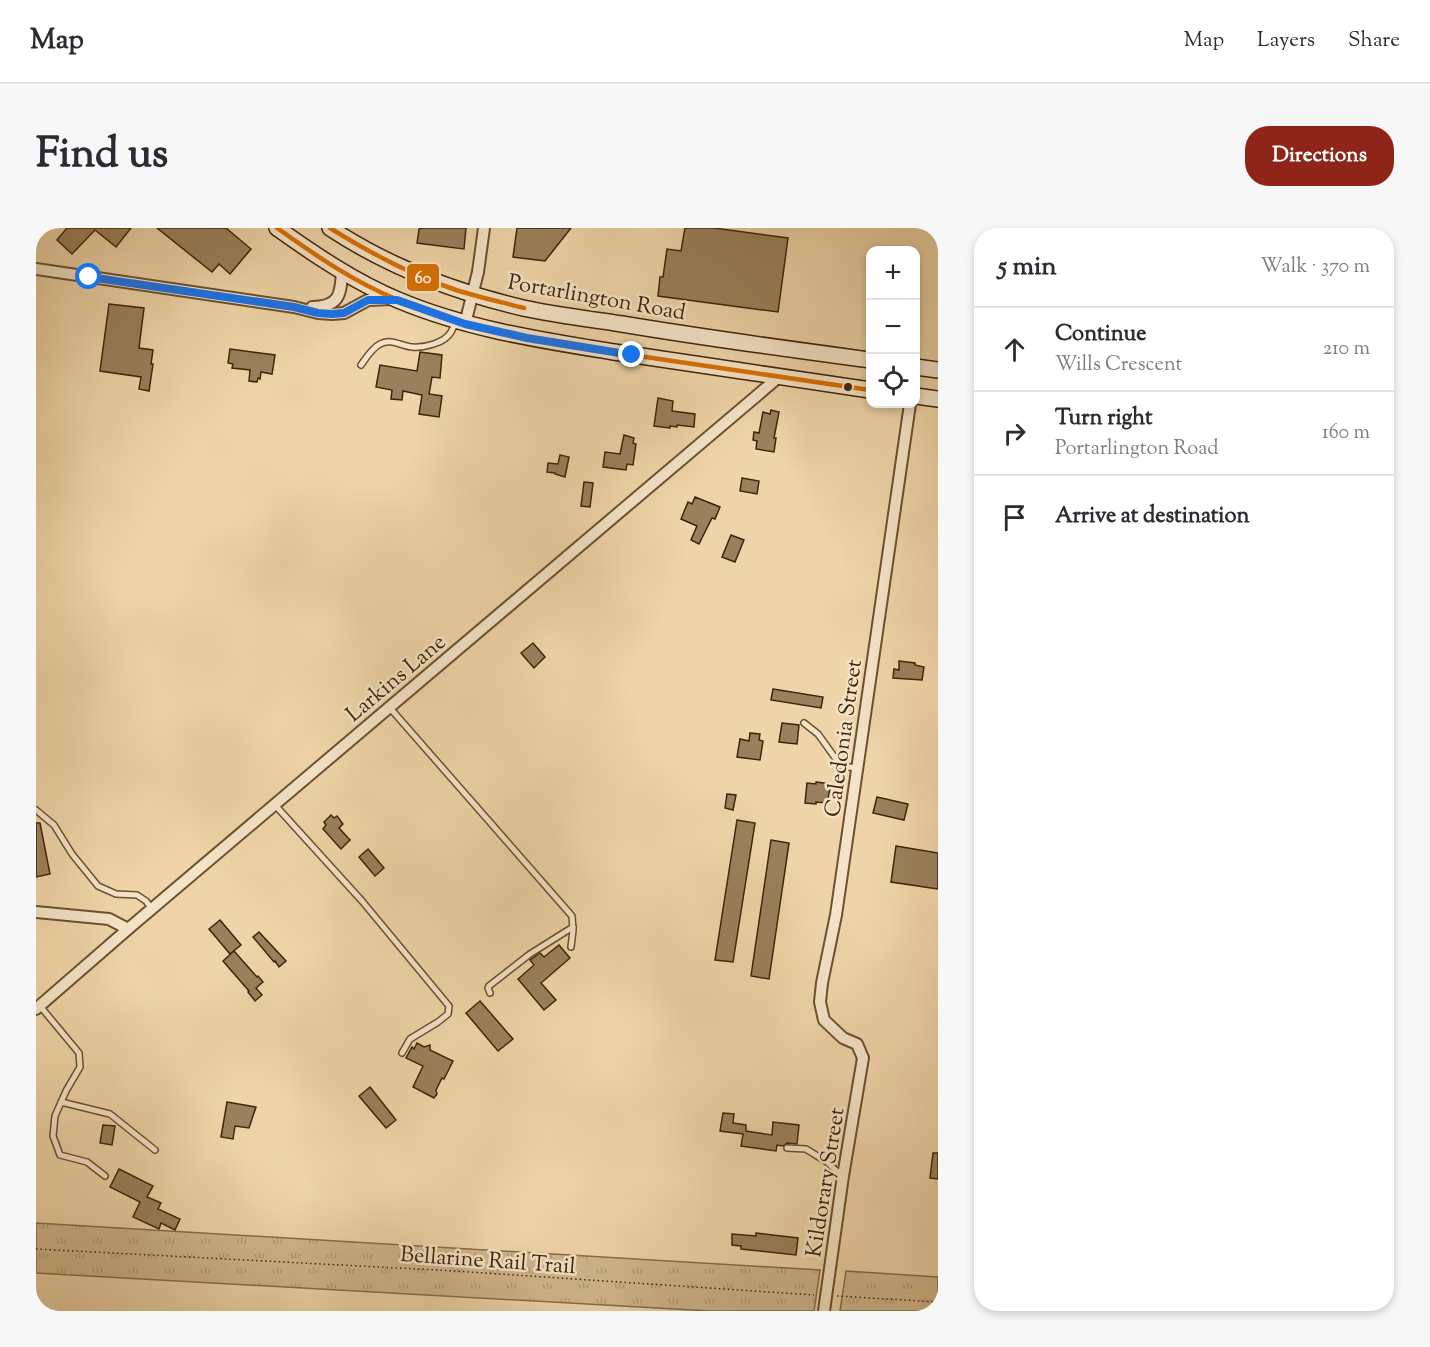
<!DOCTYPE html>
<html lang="en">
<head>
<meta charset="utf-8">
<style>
	body { margin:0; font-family:"Sorts Mill Goudy",serif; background:#f7f7f7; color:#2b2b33 }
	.controls { position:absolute; right:18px; top:18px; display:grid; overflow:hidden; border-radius:12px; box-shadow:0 3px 9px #0003 }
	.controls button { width:54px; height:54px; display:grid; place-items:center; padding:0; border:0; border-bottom:2px solid #e1e1e2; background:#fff; color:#2b2b33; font:30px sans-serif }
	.stop { position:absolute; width:18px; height:18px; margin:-14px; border:4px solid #1a73e8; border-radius:50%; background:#fff }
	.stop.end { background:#1a73e8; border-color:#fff; box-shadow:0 2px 6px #0008 }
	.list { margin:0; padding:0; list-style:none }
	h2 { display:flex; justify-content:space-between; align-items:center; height:78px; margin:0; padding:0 24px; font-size:26px }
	h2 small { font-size:20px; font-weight:400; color:#7c7c81 }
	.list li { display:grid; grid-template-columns:39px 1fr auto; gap:18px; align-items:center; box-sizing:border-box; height:84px; padding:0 24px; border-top:2px solid #e1e1e2 }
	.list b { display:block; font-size:22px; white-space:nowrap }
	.list p { margin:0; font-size:20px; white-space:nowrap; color:#7c7c81 }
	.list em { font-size:20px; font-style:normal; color:#7c7c81 }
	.icon { flex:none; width:33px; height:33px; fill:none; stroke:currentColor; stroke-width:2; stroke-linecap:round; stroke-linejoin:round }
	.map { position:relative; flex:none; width:902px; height:1083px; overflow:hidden; border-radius:24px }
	header { display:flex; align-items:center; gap:36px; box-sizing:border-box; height:84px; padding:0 30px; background:#fff; border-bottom:2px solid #e1e1e2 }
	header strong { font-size:28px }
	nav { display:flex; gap:33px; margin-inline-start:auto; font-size:21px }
	.intro { display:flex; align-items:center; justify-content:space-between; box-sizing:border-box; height:144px; padding:0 36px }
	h1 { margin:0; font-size:42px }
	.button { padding:15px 27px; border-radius:24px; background:#8f2418; color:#fff; font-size:21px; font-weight:700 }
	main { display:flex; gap:36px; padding:0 36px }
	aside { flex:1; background:#fff; border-radius:24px; box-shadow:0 3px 9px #0003 }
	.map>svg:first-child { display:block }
	.grass { fill:url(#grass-tufts); stroke:#886d4b; stroke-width:1.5 }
	.building { fill:#9a805c; stroke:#402409; stroke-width:1.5 }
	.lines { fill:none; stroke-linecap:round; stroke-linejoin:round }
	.service-casing { stroke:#6c5031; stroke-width:8 }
	.minor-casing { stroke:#6c5031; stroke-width:14 }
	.secondary-casing { stroke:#402409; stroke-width:18 }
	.path { stroke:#402409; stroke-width:1.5; stroke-dasharray:1.5 3; stroke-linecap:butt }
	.service { stroke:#f4e3c6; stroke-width:5 }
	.minor { stroke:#f4e3c6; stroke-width:10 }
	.secondary { stroke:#f4e3c6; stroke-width:15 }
	.bus-1-casing { stroke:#f4e3c6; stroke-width:9 }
	.bus-1 { stroke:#d96f02; stroke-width:4.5 }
	.route { stroke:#1a73e8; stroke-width:8 }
	.bus-dot { fill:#402409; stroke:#f4e3c6; stroke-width:2 }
	.labels { text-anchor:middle; stroke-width:5; stroke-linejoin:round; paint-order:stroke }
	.street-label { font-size:22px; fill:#402409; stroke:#f4e3c6 }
	.line-badge { stroke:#f4e3c6; stroke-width:2 }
	.badge-label { font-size:16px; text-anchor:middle; font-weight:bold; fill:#fff }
</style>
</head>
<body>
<header>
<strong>Map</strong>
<nav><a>Map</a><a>Layers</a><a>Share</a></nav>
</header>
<div class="intro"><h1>Find us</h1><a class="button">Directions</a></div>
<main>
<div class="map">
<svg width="902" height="1083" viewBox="0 0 902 1083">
	<defs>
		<pattern id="grass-tufts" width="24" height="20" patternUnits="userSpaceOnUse" patternTransform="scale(1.5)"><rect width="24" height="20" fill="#d0b68d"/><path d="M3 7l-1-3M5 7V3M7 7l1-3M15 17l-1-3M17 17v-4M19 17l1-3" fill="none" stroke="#b49c78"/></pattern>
	</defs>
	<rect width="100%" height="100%" fill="#eed4a8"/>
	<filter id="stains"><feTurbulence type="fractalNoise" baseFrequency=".00333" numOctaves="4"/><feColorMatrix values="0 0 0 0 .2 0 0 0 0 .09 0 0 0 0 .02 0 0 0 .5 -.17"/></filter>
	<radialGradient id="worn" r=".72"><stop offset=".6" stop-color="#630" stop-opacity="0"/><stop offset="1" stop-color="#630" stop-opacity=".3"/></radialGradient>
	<!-- grass -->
	<g class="grass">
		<polygon points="0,995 784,1042 778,1083 674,1083 0,1045"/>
		<polygon points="810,1043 902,1049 902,1083 804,1083"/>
	</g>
	<!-- building -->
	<g class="building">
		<polygon points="31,0 95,0 80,19 59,2 36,26 21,12"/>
		<polygon points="121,0 190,0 215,21 194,46 183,36 176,44"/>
		<polygon points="386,0 430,0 428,21 381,15 383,1"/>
		<polygon points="481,0 535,0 509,33 477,29"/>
		<polygon points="649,0 678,0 752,10 742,84 622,68 624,49 627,49 631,21 645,23"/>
		<polygon points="73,76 108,80 103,120 117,122 115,136 117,136 113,163 103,161 105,149 64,143"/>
		<polygon points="194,121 239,127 236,146 225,144 224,151 222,150 221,154 213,153 214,142 196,140 197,136 192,135"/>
		<polygon points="384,124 406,127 404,150 396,149 393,166 406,168 403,189 383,186 386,167 367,163 366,172 355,171 356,162 340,159 344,137 381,143"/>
		<polygon points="622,170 637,173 636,183 659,186 658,199 641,197 641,199 634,198 634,200 618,198"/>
		<polygon points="735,182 743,184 738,210 740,210 738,224 720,221 721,213 717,212 718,204 723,205 727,184 734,186"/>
		<polygon points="588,207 598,210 597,215 600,216 597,237 591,236 590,242 567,239 569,224 584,226"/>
		<polygon points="524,227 533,229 529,249 519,246 519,245 511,244 512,235 522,236"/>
		<polygon points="706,250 723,253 721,266 704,263"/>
		<polygon points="548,254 557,255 554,279 545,278"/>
		<polygon points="659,269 684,279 679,291 676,290 663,316 655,312 661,298 645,291 652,274 656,276"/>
		<polygon points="695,307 708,312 699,334 686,329"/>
		<polygon points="497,415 509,429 498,440 485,425"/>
		<polygon points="863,433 879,435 879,437 888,439 886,452 857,450 858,441 863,442"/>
		<polygon points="737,461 787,469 785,480 735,472"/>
		<polygon points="746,495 763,497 761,516 743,514"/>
		<polygon points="714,505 724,506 723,512 727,513 724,532 701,529 704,511 713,513"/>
		<polygon points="780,554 795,556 791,575 780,574 780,576 769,575 771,555 780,556"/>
		<polygon points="691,566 700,567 697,582 689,580"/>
		<polygon points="841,569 872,576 868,592 837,585"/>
		<polygon points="295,587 298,590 301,588 307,596 303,600 314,612 305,621 287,601 290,597 288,594"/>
		<polygon points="701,592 719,595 697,734 679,732"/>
		<polygon points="0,595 4,595 14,646 0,649"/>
		<polygon points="735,612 753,615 733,751 715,748"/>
		<polygon points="860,618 902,625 902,661 855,654"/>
		<polygon points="332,621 348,640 339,648 323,629"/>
		<polygon points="184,692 205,717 194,726 173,701"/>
		<polygon points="223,704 250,733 243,739 239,733 238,734 217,709"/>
		<polygon points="523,717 534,730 505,755 520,772 508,782 482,751 498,737 494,732 504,725 508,729"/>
		<polygon points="198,723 221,749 222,748 227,754 220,760 226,767 219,773 212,764 213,763 187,733"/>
		<polygon points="444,773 477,811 462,823 430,785"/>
		<polygon points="381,815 388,819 394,817 394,822 417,833 408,851 406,850 400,862 401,866 398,870 377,859 387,838 370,830 376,819 378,821"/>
		<polygon points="334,859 360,892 350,900 323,868"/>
		<polygon points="191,874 220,879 213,900 199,898 197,911 185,909"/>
		<polygon points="687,885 698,886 697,895 710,897 710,903 736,907 737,894 763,897 761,916 751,915 747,918 741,917 740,923 705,918 707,906 684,903"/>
		<polygon points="67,897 79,898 76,917 64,915"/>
		<polygon points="897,925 902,925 902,951 894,950"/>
		<polygon points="83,941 117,958 111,969 125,975 122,981 144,991 139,1002 125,995 123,1001 97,989 104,974 74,959"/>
		<polygon points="720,1005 762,1010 760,1027 705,1021 705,1018 696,1017 696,1006 720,1008"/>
	</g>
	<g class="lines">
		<!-- service casing -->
		<g class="service-casing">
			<g id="service">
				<path d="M325,137C330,130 336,120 344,116C355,110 365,118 376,119C388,120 409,115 415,104C417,101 418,98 419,95"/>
				<polyline points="354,480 536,688 537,702 535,719"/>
				<polyline points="768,495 782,506 805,538 821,540"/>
				<polyline points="239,577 326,673 413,778 412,786 402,794 374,811 366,825"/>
				<polyline points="0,582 18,597 36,626 62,658 80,666 101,667 110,673 116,681"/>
				<polyline points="454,765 452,760 453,758 494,726 537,699"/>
				<polyline points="4,778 43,825 44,839 30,863 19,888 17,908 24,927 51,934 69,948"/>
				<polyline points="25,874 74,886 119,922"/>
				<polyline points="751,920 770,921 791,934 806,948"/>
			</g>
		</g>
		<!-- minor casing -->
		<g class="minor-casing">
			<g id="minor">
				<polyline points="0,41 258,79 282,85 296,86 308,85 332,72 356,71"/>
				<path d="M276,79C304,79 305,66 306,42"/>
				<polyline points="429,96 442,44 448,0"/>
				<polyline points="0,684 73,691 92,701"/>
				<polyline points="0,781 92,701 744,148"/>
				<polyline points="788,1083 807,948 827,830 821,816 807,810 788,792 784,774 786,755 800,687 874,176"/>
			</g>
		</g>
		<!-- secondary casing -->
		<g class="secondary-casing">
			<g id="secondary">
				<path d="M241,0C279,27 319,54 362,72C431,101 504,112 578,124C663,137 749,149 834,162"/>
				<path d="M294,0C353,39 419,64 487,80C520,87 553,91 586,96C669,110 752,121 834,132"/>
				<polyline points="880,139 902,142"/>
				<polyline points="880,168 902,171"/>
			</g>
		</g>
		<!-- path -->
		<g class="path">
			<polyline points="0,1021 419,1043 778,1067"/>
			<polyline points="801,1068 902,1074"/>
		</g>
		<!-- service -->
		<use href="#service" class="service"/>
		<!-- minor -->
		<use href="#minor" class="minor"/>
		<!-- secondary -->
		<use href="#secondary" class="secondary"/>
		<!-- bus-1 casing -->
		<g class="bus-1-casing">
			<g id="bus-1">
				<path d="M241,0C279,27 318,54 362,72C436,103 517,115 596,127C675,139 755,150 834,162"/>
				<path d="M294,0C334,25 375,47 420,62C442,69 465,74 488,80"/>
			</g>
		</g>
		<!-- bus-1 -->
		<use href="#bus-1" class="bus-1"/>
	</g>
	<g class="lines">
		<!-- route -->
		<polyline class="route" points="53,49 258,79 282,85 296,86 308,85 332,72 361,72 429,96 491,110 596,127"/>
	</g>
	<!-- markers -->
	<circle class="bus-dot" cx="812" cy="159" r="5"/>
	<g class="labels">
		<!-- street labels -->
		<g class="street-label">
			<text transform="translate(561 68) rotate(10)" y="8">Portarlington Road</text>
			<text transform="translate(359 449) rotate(-40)" y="8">Larkins Lane</text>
			<text transform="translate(806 510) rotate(-82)" y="8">Caledonia Street</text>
			<text transform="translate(788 954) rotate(-81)" y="8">Kildorary Street</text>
			<text transform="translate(452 1031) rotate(4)" y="8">Bellarine Rail Trail</text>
		</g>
	</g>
	<rect class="line-badge" x="370" y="35" width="34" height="29" rx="6" fill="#d96f02"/>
	<g class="badge-label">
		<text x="387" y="55">60</text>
	</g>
	<rect width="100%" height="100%" filter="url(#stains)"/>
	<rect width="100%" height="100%" fill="url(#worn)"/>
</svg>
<div class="controls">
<button>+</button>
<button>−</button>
<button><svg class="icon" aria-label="locate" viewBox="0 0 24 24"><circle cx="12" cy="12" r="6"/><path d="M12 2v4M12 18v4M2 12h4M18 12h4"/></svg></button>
</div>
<div class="stop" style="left:53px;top:49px"></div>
<div class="stop end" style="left:596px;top:127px"></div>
</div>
<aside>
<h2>5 min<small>Walk · 370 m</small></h2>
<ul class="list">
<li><svg class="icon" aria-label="ahead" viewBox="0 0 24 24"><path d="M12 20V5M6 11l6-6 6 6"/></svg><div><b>Continue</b><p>Wills Crescent</p></div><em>210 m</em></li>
<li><svg class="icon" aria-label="right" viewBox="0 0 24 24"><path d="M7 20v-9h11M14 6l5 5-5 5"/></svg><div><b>Turn right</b><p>Portarlington Road</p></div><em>160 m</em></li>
<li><svg class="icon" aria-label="arrive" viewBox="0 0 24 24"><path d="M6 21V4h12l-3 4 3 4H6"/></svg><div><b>Arrive at destination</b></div></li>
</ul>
</aside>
</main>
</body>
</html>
